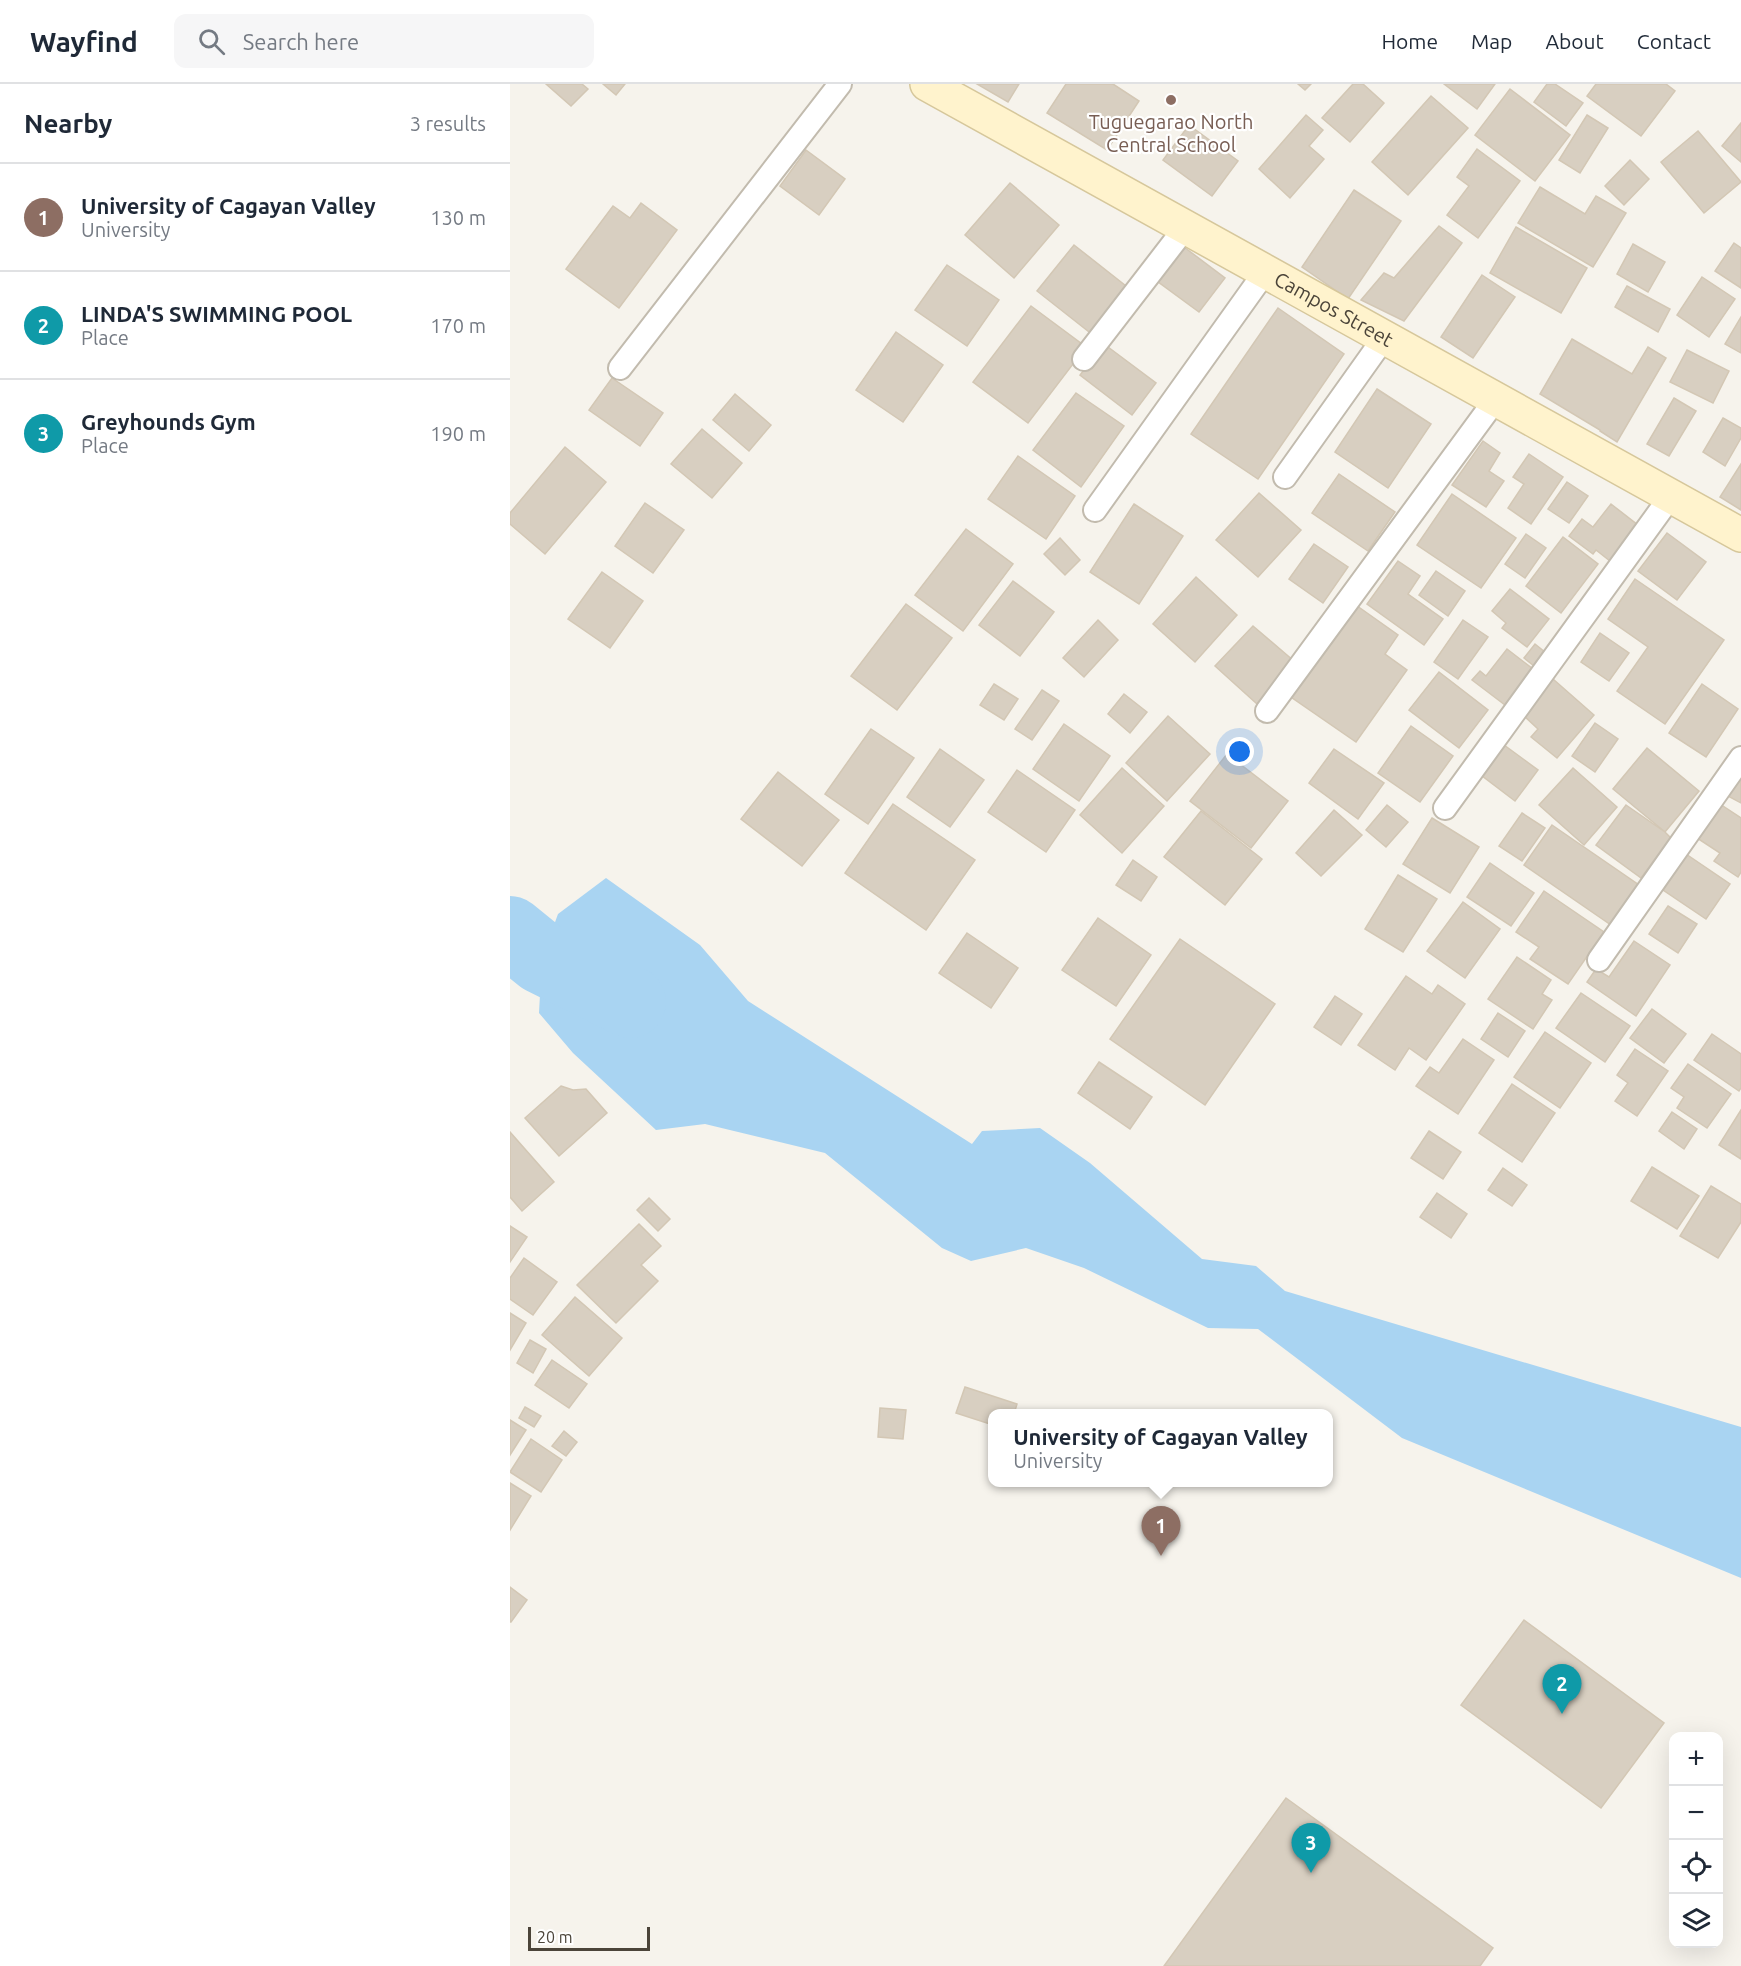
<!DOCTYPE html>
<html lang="en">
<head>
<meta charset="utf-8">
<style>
	body { margin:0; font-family:Ubuntu,sans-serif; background:#f6f6f7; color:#1f2937 }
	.controls { position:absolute; right:18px; bottom:18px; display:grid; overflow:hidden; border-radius:12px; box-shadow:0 6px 24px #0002 }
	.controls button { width:54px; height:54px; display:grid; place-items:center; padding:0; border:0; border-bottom:2px solid #e0e1e3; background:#fff; color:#1f2937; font:30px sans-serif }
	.scale { position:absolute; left:18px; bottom:15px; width:122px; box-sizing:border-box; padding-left:6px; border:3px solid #4b4439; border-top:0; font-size:16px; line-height:21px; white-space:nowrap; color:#4b4439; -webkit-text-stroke:4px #fff; paint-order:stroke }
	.you { position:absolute; left:730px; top:668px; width:21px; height:21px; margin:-15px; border:4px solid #fff; border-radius:50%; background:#1a73e8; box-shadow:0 0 0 9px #1a73e833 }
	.badge { display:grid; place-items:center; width:39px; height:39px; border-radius:50%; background:#fc3f1d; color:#fff; font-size:20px; font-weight:700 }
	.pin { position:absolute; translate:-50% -50px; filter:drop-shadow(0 2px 3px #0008) }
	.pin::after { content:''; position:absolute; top:32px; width:21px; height:18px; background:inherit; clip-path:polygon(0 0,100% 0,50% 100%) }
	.popup { position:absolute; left:478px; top:1325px; width:345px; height:78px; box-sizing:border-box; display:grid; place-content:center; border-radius:12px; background:#fff; filter:drop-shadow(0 2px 4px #0005); font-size:20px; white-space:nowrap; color:#747a83 }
	.popup b { font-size:22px; color:#1f2937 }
	.popup::after { content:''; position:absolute; left:50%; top:100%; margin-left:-12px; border:12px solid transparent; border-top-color:#fff }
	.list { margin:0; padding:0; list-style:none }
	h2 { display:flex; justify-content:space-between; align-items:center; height:78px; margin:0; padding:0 24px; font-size:26px }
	h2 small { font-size:20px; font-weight:400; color:#747a83 }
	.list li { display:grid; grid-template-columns:39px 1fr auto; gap:18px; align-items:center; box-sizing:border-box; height:108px; padding:0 24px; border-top:2px solid #e0e1e3 }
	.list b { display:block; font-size:22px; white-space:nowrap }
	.list p { margin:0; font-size:20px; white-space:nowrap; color:#747a83 }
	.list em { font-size:20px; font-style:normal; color:#747a83 }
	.icon { flex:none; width:33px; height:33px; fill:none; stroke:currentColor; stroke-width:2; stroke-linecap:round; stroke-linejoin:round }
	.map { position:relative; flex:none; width:1231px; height:1882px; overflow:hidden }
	header { display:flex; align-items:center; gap:36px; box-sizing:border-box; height:84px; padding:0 30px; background:#fff; border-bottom:2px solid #e0e1e3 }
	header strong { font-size:28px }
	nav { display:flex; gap:33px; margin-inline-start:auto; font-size:21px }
	.search { width:420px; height:54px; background:#f6f6f7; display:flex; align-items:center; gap:15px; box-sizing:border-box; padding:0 21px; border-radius:12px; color:#747a83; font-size:22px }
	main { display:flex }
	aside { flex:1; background:#fff }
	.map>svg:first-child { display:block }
	.water { fill:#a9d4f2 }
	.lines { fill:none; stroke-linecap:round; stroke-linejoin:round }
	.river { stroke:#a9d4f2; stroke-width:72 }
	.building { fill:#d8cfc1; stroke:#d3c7b4; stroke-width:1.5 }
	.lane-casing { stroke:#c2bbae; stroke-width:26 }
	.secondary-casing { stroke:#d6c79b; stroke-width:36 }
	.lane { stroke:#fff; stroke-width:22 }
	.secondary { stroke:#fff3cd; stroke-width:33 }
	.education-dot { fill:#8d6e63; stroke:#fff; stroke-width:2 }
	.labels { text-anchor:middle; stroke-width:4.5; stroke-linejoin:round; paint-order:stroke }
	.education-label { font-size:20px; fill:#785e54; stroke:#fff }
	.street-label { font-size:20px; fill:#4b4439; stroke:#fff }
</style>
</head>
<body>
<header>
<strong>Wayfind</strong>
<div class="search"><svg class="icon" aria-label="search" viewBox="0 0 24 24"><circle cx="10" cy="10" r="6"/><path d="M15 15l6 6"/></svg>Search here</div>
<nav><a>Home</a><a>Map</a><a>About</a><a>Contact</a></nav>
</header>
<main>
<aside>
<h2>Nearby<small>3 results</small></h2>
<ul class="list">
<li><span class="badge" style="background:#8d6e63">1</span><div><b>University of Cagayan Valley</b><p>University</p></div><em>130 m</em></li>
<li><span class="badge" style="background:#0f9aa8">2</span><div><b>LINDA'S SWIMMING POOL</b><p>Place</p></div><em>170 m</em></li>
<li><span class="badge" style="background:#0f9aa8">3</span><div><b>Greyhounds Gym</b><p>Place</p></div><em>190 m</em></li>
</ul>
</aside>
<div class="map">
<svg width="1231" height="1882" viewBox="0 0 1231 1882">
	<rect width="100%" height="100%" fill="#f6f3ec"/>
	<!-- water -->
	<polygon class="water" points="96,794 190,861 238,917 462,1060 472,1047 530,1044 580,1079 692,1175 746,1182 775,1207 1231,1343 1231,1494 892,1354 748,1245 698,1244 574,1184 516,1164 461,1177 432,1164 315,1069 195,1040 146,1046 63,969 29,929 32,874 48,830"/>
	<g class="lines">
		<!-- river -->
		<polyline class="river" points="0,848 32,874 120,918"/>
	</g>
	<!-- building -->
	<g class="building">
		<polygon points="36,0 72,0 78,5 61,22"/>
		<polygon points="93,0 115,0 106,11"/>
		<polygon points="467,0 509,0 498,18"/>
		<polygon points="556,0 603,0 629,17 597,66 537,29"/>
		<polygon points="788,0 801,0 795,6"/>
		<polygon points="843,0 853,0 874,19 840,58 812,34"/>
		<polygon points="934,0 985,0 967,25"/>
		<polygon points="1037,0 1045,0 1073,19 1056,42 1024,18"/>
		<polygon points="1086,0 1156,0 1165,7 1131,52 1077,12"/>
		<polygon points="1000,5 1060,51 1025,97 965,51"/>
		<polygon points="921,12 958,44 898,111 862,78"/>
		<polygon points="796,31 813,46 799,62 814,75 780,114 749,85"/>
		<polygon points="1077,31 1098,44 1070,89 1049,76"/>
		<polygon points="1231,39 1231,78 1212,62"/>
		<polygon points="679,41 728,77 702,112 653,76"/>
		<polygon points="1188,47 1231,98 1194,129 1151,78"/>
		<polygon points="967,65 1010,97 968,154 937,131 959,102 947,93"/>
		<polygon points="296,66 335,95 309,131 270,102"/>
		<polygon points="1120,76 1139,95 1114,121 1095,102"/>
		<polygon points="500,99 549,141 504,194 455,151"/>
		<polygon points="1030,103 1075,130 1086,112 1116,129 1083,183 1008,139"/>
		<polygon points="844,106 891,137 838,215 792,183"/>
		<polygon points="131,119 167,146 109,224 56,185 103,122 120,134"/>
		<polygon points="929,142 952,159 894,237 851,216 874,189 884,194"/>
		<polygon points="1006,143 1077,184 1051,229 980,189"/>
		<polygon points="662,154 715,194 689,228 636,189"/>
		<polygon points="1224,159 1231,164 1231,204 1205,187"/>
		<polygon points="1123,160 1155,178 1138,208 1107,190"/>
		<polygon points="564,161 625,209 588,255 527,207"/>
		<polygon points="437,181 489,216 457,262 405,226"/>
		<polygon points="972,191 1005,213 963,274 931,253"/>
		<polygon points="1192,193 1225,215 1199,253 1167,231"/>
		<polygon points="1117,202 1160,225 1148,248 1105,223"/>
		<polygon points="521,222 576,263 518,339 463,298"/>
		<polygon points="768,224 834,270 748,395 681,350"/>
		<polygon points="1231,233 1231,269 1215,260"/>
		<polygon points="386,248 433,281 393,338 346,306"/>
		<polygon points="1062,255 1122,290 1138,263 1156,274 1107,358 1090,347 1090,346 1030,310"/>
		<polygon points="594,260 646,299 622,331 570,291"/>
		<polygon points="1177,266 1219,287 1203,319 1160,298"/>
		<polygon points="102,294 153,329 130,362 79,326"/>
		<polygon points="867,305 921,340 878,404 825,368"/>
		<polygon points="566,309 614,342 571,403 523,366"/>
		<polygon points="225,310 261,341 239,367 203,336"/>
		<polygon points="1164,314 1186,327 1159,372 1137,360"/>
		<polygon points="1213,334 1231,344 1231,354 1215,382 1193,368"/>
		<polygon points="192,345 232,379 202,414 161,380"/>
		<polygon points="973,357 990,369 979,387 994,397 976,423 942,401"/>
		<polygon points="55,363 96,398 35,470 0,440 0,429"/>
		<polygon points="1019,370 1053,393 1021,440 998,424 1014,400 1003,393"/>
		<polygon points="508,372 565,412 536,455 478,415"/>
		<polygon points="1231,380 1231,426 1210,413"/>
		<polygon points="829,390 885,428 858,467 802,429"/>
		<polygon points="1057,398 1078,412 1059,439 1038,425"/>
		<polygon points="749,409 791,446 748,493 706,456"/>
		<polygon points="942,410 1006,454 971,504 907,461"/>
		<polygon points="135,419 174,446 143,489 105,462"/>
		<polygon points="624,420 673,452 629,520 580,488"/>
		<polygon points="1101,420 1133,445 1105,481 1086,466 1083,470 1059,452 1072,435 1083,443"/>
		<polygon points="456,445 503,480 453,547 405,511"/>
		<polygon points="1157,449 1196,478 1167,516 1128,487"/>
		<polygon points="1016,450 1036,464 1015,494 995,480"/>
		<polygon points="1053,453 1088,480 1051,529 1016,502"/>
		<polygon points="550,454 570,476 555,491 534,470"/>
		<polygon points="804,460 838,483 813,519 779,495"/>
		<polygon points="888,477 910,492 898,510 933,535 914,561 857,520"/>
		<polygon points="926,487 955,507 938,532 909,511"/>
		<polygon points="92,488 133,517 100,564 58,535"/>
		<polygon points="686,493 727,531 685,578 643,540"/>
		<polygon points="1125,495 1214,556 1155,640 1107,607 1138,563 1098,535"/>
		<polygon points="503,497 544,528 510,572 469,541"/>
		<polygon points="1000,505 1039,535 1017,563 992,544 996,539 982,527"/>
		<polygon points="843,519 888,551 875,570 897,586 846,658 778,611"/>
		<polygon points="396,520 442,554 387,626 341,592"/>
		<polygon points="588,536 608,556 574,593 553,574"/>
		<polygon points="953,536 978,553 948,595 924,578"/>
		<polygon points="743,542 784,577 747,620 705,582"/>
		<polygon points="1090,549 1119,569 1099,597 1071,578"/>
		<polygon points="1025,560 1035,568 1024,582 1014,574"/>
		<polygon points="997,565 1023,585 995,621 962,596 970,587 976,592"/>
		<polygon points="929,588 978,626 949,664 899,626"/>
		<polygon points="1043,595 1084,631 1047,674 1021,653 1028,645 1012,630"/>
		<polygon points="484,600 508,615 494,636 470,621"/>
		<polygon points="1192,600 1228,625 1196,673 1159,649"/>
		<polygon points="532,606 549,617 522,656 505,645"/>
		<polygon points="614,610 637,628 620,649 598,630"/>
		<polygon points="658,632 700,670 657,717 616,679"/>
		<polygon points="1085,639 1108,655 1085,688 1062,672"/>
		<polygon points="554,640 600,672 569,717 523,685"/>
		<polygon points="901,642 943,672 910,718 868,689"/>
		<polygon points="361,645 404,674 358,740 315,710"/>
		<polygon points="990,658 1028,686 1005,717 967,688"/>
		<polygon points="1137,664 1189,707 1155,748 1103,705"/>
		<polygon points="430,665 474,696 440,743 397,713"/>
		<polygon points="824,665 874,699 848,735 799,699"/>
		<polygon points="717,670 778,717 741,764 680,717"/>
		<polygon points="612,684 654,722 612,769 570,731"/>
		<polygon points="1063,684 1107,723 1074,761 1029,721"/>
		<polygon points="1231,685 1231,719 1216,711"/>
		<polygon points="507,686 565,726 536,768 478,728"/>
		<polygon points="268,688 329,736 292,782 231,735"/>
		<polygon points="383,720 465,776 416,846 335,789"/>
		<polygon points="1210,720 1231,734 1231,788 1228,793 1204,777 1210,769 1187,754"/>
		<polygon points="877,721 898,738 876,763 856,746"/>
		<polygon points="1116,721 1155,748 1161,754 1131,794 1086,761"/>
		<polygon points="824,726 852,751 811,792 786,769"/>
		<polygon points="691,727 752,775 715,821 654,773"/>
		<polygon points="1012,729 1035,744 1012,777 989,762"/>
		<polygon points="922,734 969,763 940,809 893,780"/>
		<polygon points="1042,741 1129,801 1101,841 1014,781"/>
		<polygon points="1176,770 1220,800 1196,835 1153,806"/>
		<polygon points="623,776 647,793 631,817 606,801"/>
		<polygon points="980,779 1024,809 1001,842 957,813"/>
		<polygon points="888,791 927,815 893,868 855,845"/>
		<polygon points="1034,807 1094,848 1058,900 1020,875 1029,863 1006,848"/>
		<polygon points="953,818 990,845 955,894 917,867"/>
		<polygon points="1158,822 1187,840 1168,869 1139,850"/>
		<polygon points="588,834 641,871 606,922 552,886"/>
		<polygon points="457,849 508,884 481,924 429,889"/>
		<polygon points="670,855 765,920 695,1021 600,955"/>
		<polygon points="1124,857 1160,881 1126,932 1077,898 1086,885 1099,893"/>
		<polygon points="1007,873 1041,896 1032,910 1042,916 1023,945 978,915"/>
		<polygon points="896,892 922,910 928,901 955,920 916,976 899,964 885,986 848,961"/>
		<polygon points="1071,909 1120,942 1095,978 1046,944"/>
		<polygon points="825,912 852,930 831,961 804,943"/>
		<polygon points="1142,925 1176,950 1154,979 1120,954"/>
		<polygon points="988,929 1015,947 998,973 971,955"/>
		<polygon points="1035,948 1081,979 1050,1024 1004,993"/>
		<polygon points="1202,950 1231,970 1231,1004 1229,1007 1184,976"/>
		<polygon points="953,955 984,976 948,1030 906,1002 920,983 929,989"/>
		<polygon points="1125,965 1158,987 1127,1032 1105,1017 1118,999 1107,991"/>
		<polygon points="589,978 642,1013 620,1045 568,1009"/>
		<polygon points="1178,980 1221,1010 1197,1044 1167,1024 1174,1013 1161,1004"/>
		<polygon points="1002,1000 1045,1029 1012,1078 969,1049"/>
		<polygon points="51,1002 63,1006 76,1005 97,1029 49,1072 15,1034"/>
		<polygon points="1231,1026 1231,1075 1209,1061"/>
		<polygon points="1162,1028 1187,1045 1174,1065 1149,1047"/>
		<polygon points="919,1047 951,1068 933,1095 901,1074"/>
		<polygon points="0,1048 44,1098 12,1127 0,1113"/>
		<polygon points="1142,1083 1189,1112 1167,1145 1121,1117"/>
		<polygon points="993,1084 1017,1101 1002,1122 978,1106"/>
		<polygon points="1201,1102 1231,1120 1231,1138 1208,1174 1170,1152"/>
		<polygon points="927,1109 957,1130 941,1154 910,1133"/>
		<polygon points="139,1114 160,1135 148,1147 127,1126"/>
		<polygon points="129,1140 151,1162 131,1181 148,1197 106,1239 67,1201"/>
		<polygon points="0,1142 17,1153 0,1178"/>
		<polygon points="14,1174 47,1198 23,1231 0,1215 0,1194"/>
		<polygon points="65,1213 112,1254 79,1292 32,1251"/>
		<polygon points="0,1229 16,1239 0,1266"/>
		<polygon points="20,1256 36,1265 23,1289 7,1279"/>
		<polygon points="42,1276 77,1300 59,1324 25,1301"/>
		<polygon points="455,1303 507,1320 504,1330 483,1330 483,1341 446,1329"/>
		<polygon points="15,1323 31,1332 24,1343 9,1334"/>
		<polygon points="370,1324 396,1326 393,1355 368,1353"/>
		<polygon points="0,1336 16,1346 0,1371"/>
		<polygon points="54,1347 67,1358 56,1372 42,1362"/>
		<polygon points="21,1355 52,1376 31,1408 0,1388"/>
		<polygon points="0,1399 21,1412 0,1446"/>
		<polygon points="0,1503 17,1516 1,1538 0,1538"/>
		<polygon points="1014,1536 1154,1639 1091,1724 951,1621"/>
		<polygon points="776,1714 983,1864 970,1882 654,1882"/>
	</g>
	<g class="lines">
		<!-- lane casing -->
		<g class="lane-casing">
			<g id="lane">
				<polyline points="574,275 675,144"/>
				<polyline points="110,284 330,0"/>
				<polyline points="775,393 874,254"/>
				<polyline points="585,426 755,188"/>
				<polyline points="757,627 986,315"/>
				<polyline points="935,724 1161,412"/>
				<polyline points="1089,876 1231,674"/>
			</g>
		</g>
		<!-- secondary casing -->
		<g class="secondary-casing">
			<g id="secondary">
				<path id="s1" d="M417,0L1231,451"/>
			</g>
		</g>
		<!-- lane -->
		<use href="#lane" class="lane"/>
		<!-- secondary -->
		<use href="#secondary" class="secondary"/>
	</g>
	<!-- markers -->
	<circle class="education-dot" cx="661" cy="16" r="6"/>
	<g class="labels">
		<!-- education labels -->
		<g class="education-label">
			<text x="661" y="45">Tuguegarao North<tspan x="661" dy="23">Central School</tspan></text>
		</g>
		<!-- street labels -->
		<g class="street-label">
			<text dy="7" stroke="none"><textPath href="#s1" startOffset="465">Campos Street</textPath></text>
		</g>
	</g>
</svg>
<div class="controls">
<button>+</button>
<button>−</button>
<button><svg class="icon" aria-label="locate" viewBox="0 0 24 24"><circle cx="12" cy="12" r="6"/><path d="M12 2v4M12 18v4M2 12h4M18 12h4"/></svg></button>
<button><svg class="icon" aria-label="layers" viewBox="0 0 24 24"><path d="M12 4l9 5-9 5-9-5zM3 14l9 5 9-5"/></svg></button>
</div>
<div class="scale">20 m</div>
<div class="you"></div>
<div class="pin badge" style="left:651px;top:1472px;background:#8d6e63">1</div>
<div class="popup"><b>University of Cagayan Valley</b>University</div>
<div class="pin badge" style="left:1052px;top:1630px;background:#0f9aa8">2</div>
<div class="pin badge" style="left:801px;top:1789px;background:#0f9aa8">3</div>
</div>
</main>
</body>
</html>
